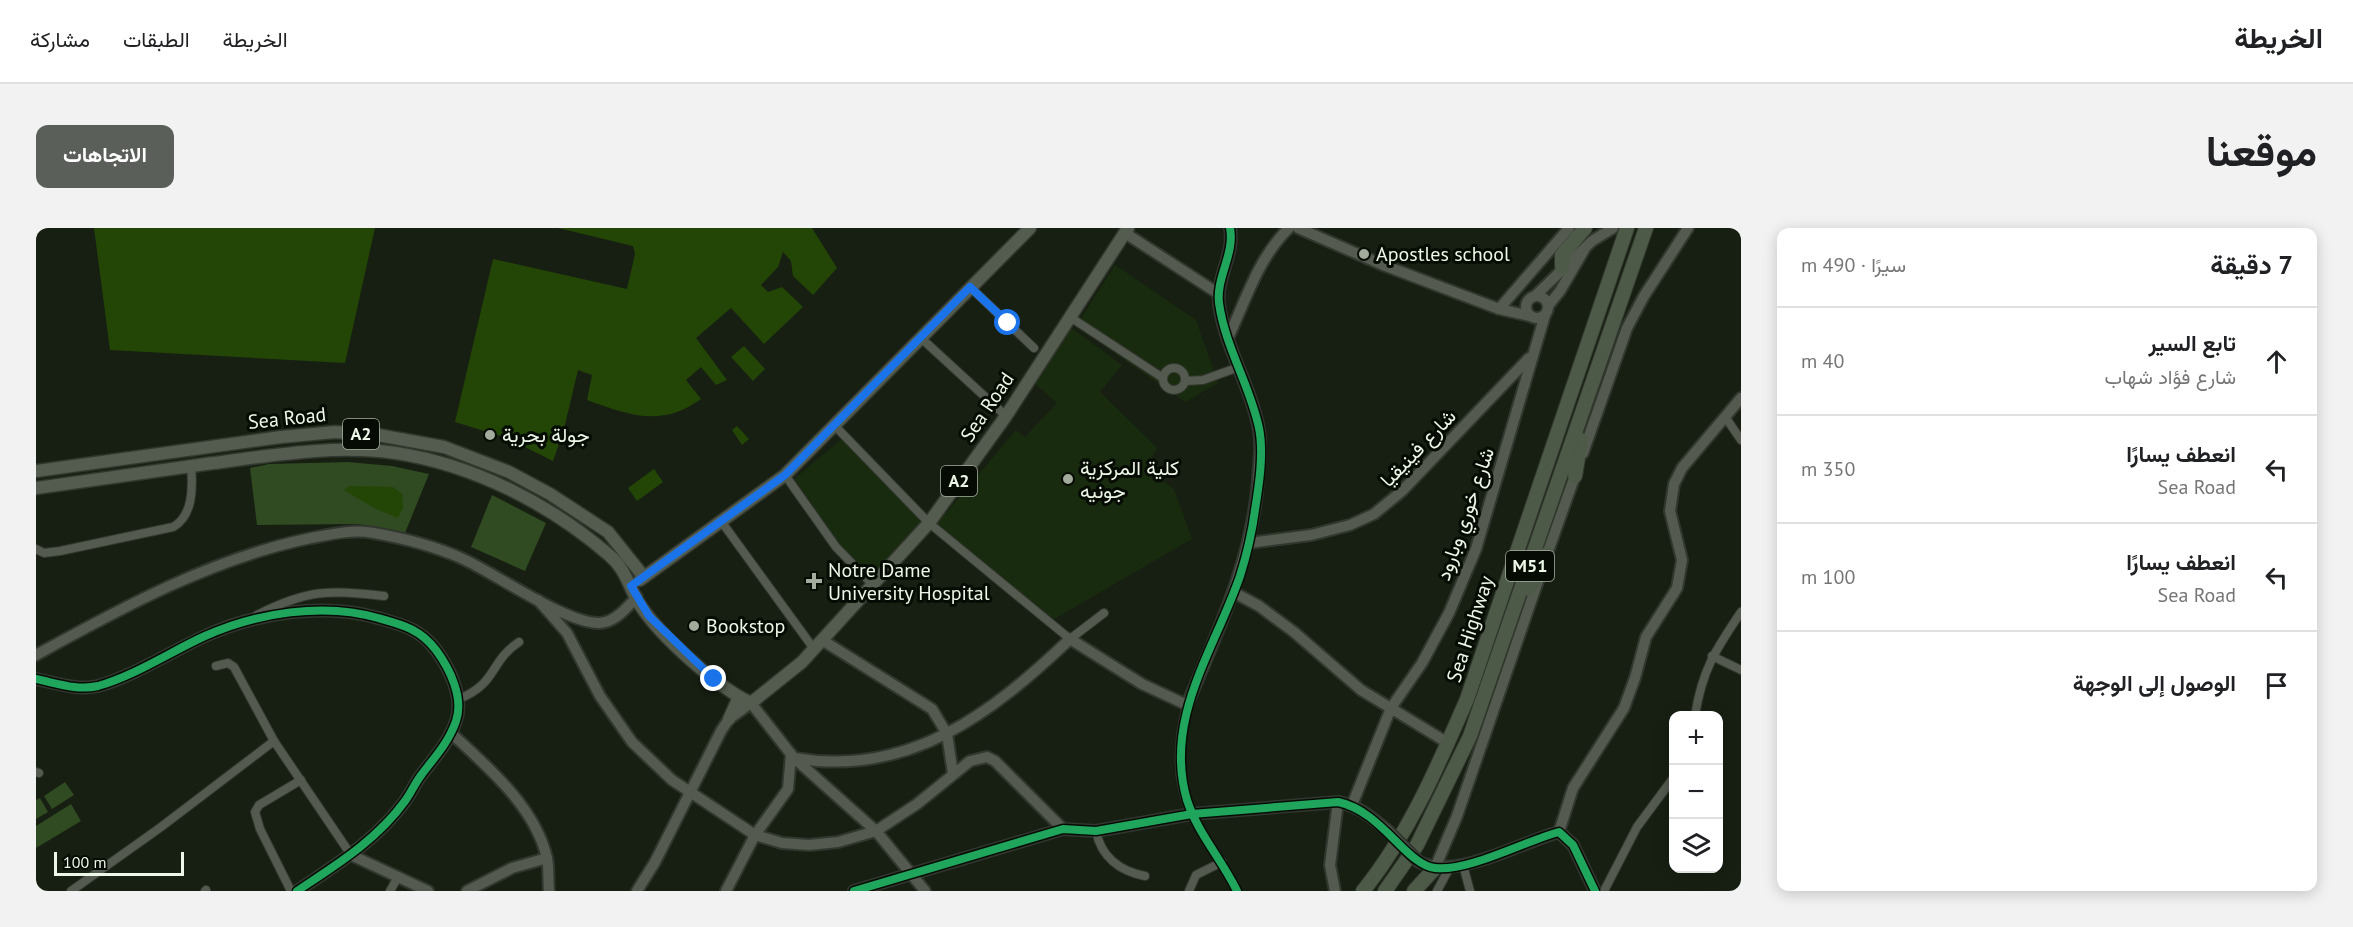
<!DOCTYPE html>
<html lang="ar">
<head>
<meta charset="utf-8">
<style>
	body { margin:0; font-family:"PT Sans",Vazirmatn,sans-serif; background:#f2f2f2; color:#202124; direction:rtl }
	.controls { position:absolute; right:18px; bottom:18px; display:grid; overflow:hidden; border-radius:12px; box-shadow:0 3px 15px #0003 }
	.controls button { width:54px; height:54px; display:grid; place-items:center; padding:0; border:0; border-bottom:2px solid #e0e0e0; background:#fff; color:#202124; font:30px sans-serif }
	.scale { position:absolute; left:18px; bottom:15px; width:130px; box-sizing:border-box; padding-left:6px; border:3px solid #edf7e7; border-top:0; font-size:16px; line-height:21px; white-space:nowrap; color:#edf7e7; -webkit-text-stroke:4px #060c04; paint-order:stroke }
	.stop { position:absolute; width:18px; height:18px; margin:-14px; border:4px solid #1a73e8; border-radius:50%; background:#fff }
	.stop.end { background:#1a73e8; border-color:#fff; box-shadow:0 2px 6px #0008 }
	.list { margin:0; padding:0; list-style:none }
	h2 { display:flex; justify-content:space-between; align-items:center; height:78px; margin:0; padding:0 24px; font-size:26px }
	h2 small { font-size:20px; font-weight:400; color:#757577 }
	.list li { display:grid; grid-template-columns:39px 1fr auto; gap:18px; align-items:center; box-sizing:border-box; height:108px; padding:0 24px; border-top:2px solid #e0e0e0 }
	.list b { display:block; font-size:22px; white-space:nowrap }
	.list p { margin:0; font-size:20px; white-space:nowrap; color:#757577 }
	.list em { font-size:20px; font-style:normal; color:#757577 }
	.icon { flex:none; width:33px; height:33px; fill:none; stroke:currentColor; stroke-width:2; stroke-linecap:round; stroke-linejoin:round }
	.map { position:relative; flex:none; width:1705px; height:663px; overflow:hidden; direction:ltr; border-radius:12px }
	header { display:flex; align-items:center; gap:36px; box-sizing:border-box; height:84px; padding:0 30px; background:#fff; border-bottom:2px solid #e0e0e0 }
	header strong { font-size:28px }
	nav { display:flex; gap:33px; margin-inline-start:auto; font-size:21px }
	.intro { display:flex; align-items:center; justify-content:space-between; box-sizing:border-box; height:144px; padding:0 36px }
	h1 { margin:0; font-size:42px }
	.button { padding:15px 27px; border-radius:12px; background:#5a5f5a; color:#fff; font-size:21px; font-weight:700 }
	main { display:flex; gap:36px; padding:0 36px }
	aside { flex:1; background:#fff; border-radius:12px; box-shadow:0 3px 15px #0003 }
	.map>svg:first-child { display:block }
	.built { fill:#192b0e }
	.green { fill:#304a21 }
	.water { fill:#234606 }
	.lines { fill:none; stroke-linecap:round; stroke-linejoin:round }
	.street-casing { stroke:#31372e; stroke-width:10 }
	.secondary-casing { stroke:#31372e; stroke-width:14 }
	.primary-casing { stroke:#31372e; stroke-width:15 }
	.highway-casing { stroke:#31372e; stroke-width:16 }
	.street { stroke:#545a50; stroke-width:8 }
	.secondary { stroke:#545a50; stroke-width:10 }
	.primary { stroke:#535c4e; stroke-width:12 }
	.highway { stroke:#4e5a48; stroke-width:14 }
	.secondary-bridge-casing { stroke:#31372e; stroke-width:14; stroke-linecap:butt }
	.secondary-bridge { stroke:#545a50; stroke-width:10 }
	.cycleway-casing { stroke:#060c04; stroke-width:11 }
	.cycleway { stroke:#20a55d; stroke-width:8 }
	.route { stroke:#1a73e8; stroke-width:8 }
	.poi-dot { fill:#a2ab9c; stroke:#060c04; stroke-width:2 }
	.labels { text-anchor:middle; stroke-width:6; stroke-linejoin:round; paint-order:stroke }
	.shield { fill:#060c04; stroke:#a8b0a3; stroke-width:1.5 }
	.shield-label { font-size:18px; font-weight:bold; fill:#edf7e7 }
	.poi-label { font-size:20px; fill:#edf7e7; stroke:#060c04; text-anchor:start }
	.street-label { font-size:20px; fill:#edf7e7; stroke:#060c04 }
</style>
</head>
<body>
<header>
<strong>الخريطة</strong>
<nav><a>الخريطة</a><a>الطبقات</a><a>مشاركة</a></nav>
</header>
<div class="intro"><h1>موقعنا</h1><a class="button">الاتجاهات</a></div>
<main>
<aside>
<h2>7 دقيقة<small>سيرًا · 490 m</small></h2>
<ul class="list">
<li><svg class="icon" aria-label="ahead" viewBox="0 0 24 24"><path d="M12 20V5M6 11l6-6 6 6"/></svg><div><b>تابع السير</b><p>شارع فؤاد شهاب</p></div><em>40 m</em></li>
<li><svg class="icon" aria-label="left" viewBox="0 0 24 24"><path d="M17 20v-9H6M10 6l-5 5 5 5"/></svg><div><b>انعطف يسارًا</b><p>Sea Road</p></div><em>350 m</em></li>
<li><svg class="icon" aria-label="left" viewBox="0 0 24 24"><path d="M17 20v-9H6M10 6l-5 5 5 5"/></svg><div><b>انعطف يسارًا</b><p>Sea Road</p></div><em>100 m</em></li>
<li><svg class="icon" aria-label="arrive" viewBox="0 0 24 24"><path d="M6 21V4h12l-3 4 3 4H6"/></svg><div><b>الوصول إلى الوجهة</b></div></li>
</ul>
</aside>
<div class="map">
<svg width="1705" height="663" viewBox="0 0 1705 663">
	<rect width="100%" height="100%" fill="#171f12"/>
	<!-- built -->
	<g class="built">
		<polygon points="1079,37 1160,92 1182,155 1149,174 1040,98"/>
		<polygon points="1034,99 1086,137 1064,164 1121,220 1110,241 1138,261 1156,311 1018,391 916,312 901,296 980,202 989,209 1021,175 997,154"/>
		<polygon points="807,210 887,293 836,347 811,326 758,251"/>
	</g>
	<!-- green -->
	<g class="green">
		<polygon points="312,234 356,238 393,246 369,305 322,296 221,297 214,240 233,236"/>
		<polygon points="456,267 510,295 489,343 435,319"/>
		<polygon points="29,554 38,567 16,581 8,568"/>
		<polygon points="4,570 12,584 0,591 0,572"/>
		<polygon points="35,576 45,593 0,620 0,598"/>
	</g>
	<!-- water -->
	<g class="water">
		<polygon points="58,0 339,0 309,135 74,122"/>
		<path d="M522,0H776L801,40L777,67L757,48L755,33L747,24L742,39L725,57L732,64L746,59L767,79L728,116L695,80L660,110L691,152L680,157L665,139L650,152L665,171C625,200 593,187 551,172L556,147L542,142L527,205L517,233L471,210L419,194L457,31L591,61L599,26L597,18Z"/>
		<polygon points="708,118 729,141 717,153 695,129"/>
		<polygon points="701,198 713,211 706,217 696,202"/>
		<polygon points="618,241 627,254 601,273 592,260"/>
		<polygon points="313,258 357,259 366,266 367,280 362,290 338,280 308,262"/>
	</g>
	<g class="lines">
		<!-- street casing -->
		<g class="street-casing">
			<g id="street">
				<polyline points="934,59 998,120"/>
				<polyline points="1034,89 1127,150"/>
				<polyline points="885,110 970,188"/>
				<circle cx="1138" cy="151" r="11"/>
				<polyline points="1149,153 1167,152 1203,139"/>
				<polyline points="1690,190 1705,212"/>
				<polyline points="799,198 893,295 1034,411 1068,385"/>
				<polyline points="749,247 800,319 837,357"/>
				<polyline points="685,293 778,421"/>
				<path d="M0,321L8,325L24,323L137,299C157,288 157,260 155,238"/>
				<path d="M221,387C270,362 294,361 348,368"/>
				<polyline points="1676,428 1705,442"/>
				<polyline points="180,438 192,435 198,439 238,513 315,627"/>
				<path d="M423,471C462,455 453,434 483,414"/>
				<path d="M1151,477C1142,512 1139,553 1156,586C1170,613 1188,636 1201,663"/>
				<path d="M1659,488C1666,442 1680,421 1705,384"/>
				<polyline points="0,544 3,545"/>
				<path d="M1060,603C1065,629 1084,643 1109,648"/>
				<polyline points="1427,637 1434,663"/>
				<polyline points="35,663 125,599 238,513"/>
				<polyline points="169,663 170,662"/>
				<polyline points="255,663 224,601 219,584 223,577 265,552"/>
				<polyline points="354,663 362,649"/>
				<polyline points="1153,663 1160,647 1186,634"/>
				<polyline points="1401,663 1414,639"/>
				<polyline points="1568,663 1601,599 1638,549"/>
			</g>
		</g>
		<!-- secondary casing -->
		<g class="secondary-casing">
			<g id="secondary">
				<polyline points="1262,0 1347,37 1463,81 1494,88"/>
				<polyline points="1089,5 1183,66"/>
				<circle cx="1501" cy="79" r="11"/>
				<polyline points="1499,68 1556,13 1577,0"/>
				<polyline points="1512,78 1524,63 1548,22"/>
				<polyline points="1463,81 1533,0"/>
				<path d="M1192,110C1210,72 1222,30 1253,0"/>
				<polyline points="1547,225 1591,100 1608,68 1652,0"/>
				<polyline points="1213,315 1275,307 1314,297 1338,286 1366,263 1493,130"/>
				<polyline points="1509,332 1541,242"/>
				<polyline points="1197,364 1223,378 1258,404 1325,462 1412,515"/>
				<polyline points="502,372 531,405 564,468 596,514 636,552 719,607 746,615 773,617 802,614 840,603 881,576 934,533 951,529 959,533 1027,601"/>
				<polyline points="786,412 896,481 911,506 917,546"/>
				<path d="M0,427C87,379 177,330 275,310C296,306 317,301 338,305C366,310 398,318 425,330C459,345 530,396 564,395C580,394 591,379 601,369"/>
				<path d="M0,451C20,455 42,463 62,458C100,447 134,424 169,408C220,385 288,374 342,390C367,397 384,401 400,422C414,441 428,470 420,493C413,514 398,530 386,546C379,555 375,565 369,573C341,612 300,637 261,663"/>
				<path d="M416,506C453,540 499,579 511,630C513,640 512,653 513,663"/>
				<path d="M758,530C873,550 956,485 1034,411L1106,456L1151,477C1182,403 1216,332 1222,252C1223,235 1226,218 1223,202C1215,158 1189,120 1183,76C1180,49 1199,26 1194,0"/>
				<polyline points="1316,577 1355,480 1386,435 1413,385 1440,321 1509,87"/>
				<polyline points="1523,604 1537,560 1588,480 1599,450 1610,409 1641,360 1646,332 1634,283 1638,256 1646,240 1705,170"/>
				<polyline points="315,627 392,663"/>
				<path d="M1383,634C1422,652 1483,615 1523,604L1537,617L1559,663"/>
				<polyline points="1399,640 1421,588 1502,353"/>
				<polyline points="431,663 476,640 511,630"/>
				<polyline points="601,663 619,634 685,503 693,491 715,475 758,530 840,603 889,663"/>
				<polyline points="690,663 719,607 752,561 755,526"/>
				<path d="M818,663L1027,601L1060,603L1156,586L1302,574C1323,578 1335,589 1351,602"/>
				<polyline points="1299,663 1294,637 1302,574"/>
			</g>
		</g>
		<!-- primary casing -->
		<g class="primary-casing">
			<g id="primary">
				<polyline points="0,243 245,209 299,204 342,207 408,219 473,244 514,266 572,304 608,349"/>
				<path d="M0,260C57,252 114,244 170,236C233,228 296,216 360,225C438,237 514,276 573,327C590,341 593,360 604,377C625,409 681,459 715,475L766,434L893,295L970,188L1092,0"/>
				<polyline points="604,352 749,247 994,0"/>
				<polyline points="693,491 703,469"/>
			</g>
		</g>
		<!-- highway casing -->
		<g class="highway-casing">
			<g id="highway">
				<polyline points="1526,39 1526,27 1549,0"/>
				<polyline points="1539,248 1545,212"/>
				<polyline points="1493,361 1511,326"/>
				<path d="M1327,663C1373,606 1402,538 1431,471L1591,0"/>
				<polyline points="1349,663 1381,617 1434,508 1610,0"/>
				<polyline points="1378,663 1399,640"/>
			</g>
		</g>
		<!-- street -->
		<use href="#street" class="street"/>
		<!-- secondary -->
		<use href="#secondary" class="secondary"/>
		<!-- primary -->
		<use href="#primary" class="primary"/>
		<!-- highway -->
		<use href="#highway" class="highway"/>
		<!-- secondary-bridge casing -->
		<g class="secondary-bridge-casing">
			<polyline id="secondary-bridge" points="1351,602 1383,634"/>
		</g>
		<!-- secondary-bridge -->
		<use href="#secondary-bridge" class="secondary-bridge"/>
		<!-- cycleway casing -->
		<g class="cycleway-casing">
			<g id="cycleway">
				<path d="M1194,0C1199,26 1180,49 1183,75C1189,119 1214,157 1223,200C1228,225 1223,257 1219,282C1216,304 1211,326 1204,348C1179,421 1127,491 1151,572C1161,604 1186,632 1201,663"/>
				<path d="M0,451C20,455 42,463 62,458C100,447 134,424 169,408C220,385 288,374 342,390C367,397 384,401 400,422C414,441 428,470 420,493C413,514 398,530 386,546C379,555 375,565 369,573C341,612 300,637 261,663"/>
				<path d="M818,663L1027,601L1060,603L1156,586L1302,574C1346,583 1370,637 1399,640C1432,644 1489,613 1523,604L1537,617L1559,663"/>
			</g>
		</g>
		<!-- cycleway -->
		<use href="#cycleway" class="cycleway"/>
	</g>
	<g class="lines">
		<!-- route -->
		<polyline class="route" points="678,451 613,388 595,358 749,247 934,59 972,95"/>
	</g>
	<!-- markers -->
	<g class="poi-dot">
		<circle cx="1328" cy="26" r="6"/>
		<circle cx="454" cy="207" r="6"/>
		<circle cx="1032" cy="251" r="6"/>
		<path d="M775 344h6v6h6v6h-6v6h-6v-6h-6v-6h6z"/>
		<circle cx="658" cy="398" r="6"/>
	</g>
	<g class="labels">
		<!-- shield labels -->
		<g class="shield">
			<rect x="307" y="191" width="36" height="30" rx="4.5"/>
			<rect x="905" y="238" width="36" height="30" rx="4.5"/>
			<rect x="1470" y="323" width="48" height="30" rx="4.5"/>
		</g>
		<g class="shield-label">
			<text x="325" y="212">A2</text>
			<text x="923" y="259">A2</text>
			<text x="1494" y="344">M51</text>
		</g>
		<!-- poi labels -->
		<g class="poi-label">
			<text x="1340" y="33">Apostles school</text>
			<text x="466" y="214">جولة بحرية</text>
			<text x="1044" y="247">كلية المركزية<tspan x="1044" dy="23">جونيه</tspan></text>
			<text x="792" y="349">Notre Dame<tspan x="792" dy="23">University Hospital</tspan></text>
			<text x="670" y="405">Bookstop</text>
		</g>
		<!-- street labels -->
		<g class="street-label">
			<text transform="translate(951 179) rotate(-56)" y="7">Sea Road</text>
			<text transform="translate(251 190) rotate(-6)" y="7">Sea Road</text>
			<text transform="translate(1382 220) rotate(-46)" y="7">شارع فينيقيا</text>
			<text transform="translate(1429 286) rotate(-71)" y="7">شارع خوري وبارود</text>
			<text transform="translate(1434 401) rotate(-72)" y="7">Sea Highway</text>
		</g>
	</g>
</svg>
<div class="controls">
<button>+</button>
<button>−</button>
<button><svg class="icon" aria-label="layers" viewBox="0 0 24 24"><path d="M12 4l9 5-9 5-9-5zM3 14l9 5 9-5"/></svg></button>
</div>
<div class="scale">100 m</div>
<div class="stop" style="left:972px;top:95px"></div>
<div class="stop end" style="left:678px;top:451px"></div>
</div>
</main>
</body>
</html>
